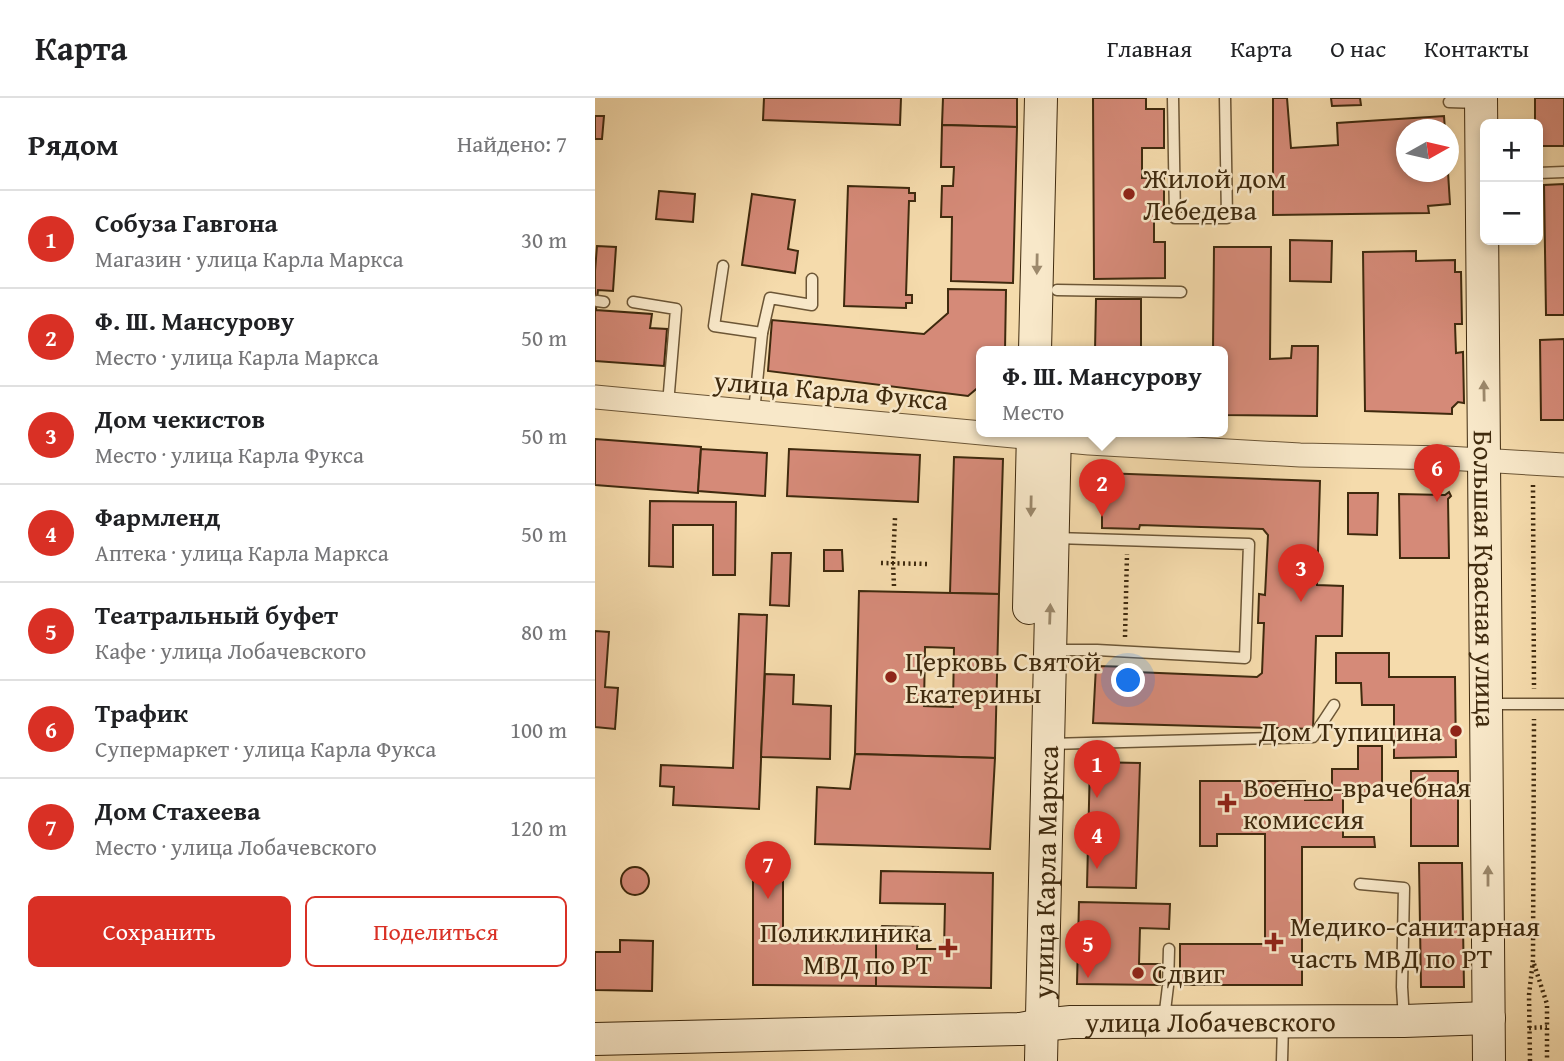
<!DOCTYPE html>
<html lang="ru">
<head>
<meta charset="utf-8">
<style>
	body { margin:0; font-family:"Gentium Book Plus",serif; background:#f2f2f2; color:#202124 }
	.controls { position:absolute; right:21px; top:21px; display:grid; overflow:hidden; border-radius:10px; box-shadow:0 4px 10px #0003 }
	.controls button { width:63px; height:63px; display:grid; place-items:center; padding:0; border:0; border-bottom:2px solid #e0e0e0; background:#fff; color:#202124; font:35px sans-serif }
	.compass { position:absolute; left:801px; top:21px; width:63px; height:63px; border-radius:50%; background:#fff; box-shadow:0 4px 10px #0003; rotate:82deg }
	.you { position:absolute; left:534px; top:583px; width:24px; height:24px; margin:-18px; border:5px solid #fff; border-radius:50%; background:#1a73e8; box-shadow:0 0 0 10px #1a73e833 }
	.badge { display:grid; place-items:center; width:46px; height:46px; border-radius:50%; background:#d93025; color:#fff; font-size:23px; font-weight:700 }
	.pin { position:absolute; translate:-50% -58px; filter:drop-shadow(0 2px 4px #0008) }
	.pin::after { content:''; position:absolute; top:37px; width:24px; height:21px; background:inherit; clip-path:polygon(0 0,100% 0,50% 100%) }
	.popup { position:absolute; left:381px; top:248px; width:252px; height:91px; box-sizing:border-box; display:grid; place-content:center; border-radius:10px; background:#fff; filter:drop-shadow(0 2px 5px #0005); font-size:23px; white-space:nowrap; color:#757577 }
	.popup b { font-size:26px; color:#202124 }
	.popup::after { content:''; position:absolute; left:50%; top:100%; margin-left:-14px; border:14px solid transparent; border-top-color:#fff }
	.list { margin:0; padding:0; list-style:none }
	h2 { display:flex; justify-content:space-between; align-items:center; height:91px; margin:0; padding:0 28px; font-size:30px }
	h2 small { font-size:23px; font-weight:400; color:#757577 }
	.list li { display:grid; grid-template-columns:46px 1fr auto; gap:21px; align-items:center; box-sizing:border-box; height:98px; padding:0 28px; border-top:2px solid #e0e0e0 }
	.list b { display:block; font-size:26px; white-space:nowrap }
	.list p { margin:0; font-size:23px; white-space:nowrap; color:#757577 }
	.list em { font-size:23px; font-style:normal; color:#757577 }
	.actions { display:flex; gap:14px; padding:21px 28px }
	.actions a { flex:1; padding:16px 0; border:2px solid #d93025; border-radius:10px; text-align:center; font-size:24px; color:#d93025 }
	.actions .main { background:#d93025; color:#fff }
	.map { position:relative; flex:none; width:969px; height:963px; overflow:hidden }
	header { display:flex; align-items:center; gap:42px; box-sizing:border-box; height:98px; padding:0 35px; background:#fff; border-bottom:2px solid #e0e0e0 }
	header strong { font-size:33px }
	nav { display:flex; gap:38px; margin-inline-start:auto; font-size:24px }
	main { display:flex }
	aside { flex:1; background:#fff }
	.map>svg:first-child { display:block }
	.building { fill:#d58a78; stroke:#3f2a0e; stroke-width:2; fill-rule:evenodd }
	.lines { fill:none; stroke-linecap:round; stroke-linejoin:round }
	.lane-casing { stroke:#6c5636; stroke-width:13 }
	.street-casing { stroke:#6c5636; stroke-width:25 }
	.secondary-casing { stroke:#3f2a0e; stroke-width:34 }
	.path { stroke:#3f2a0e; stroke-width:4.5; stroke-dasharray:2 3.5; stroke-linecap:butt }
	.lane { stroke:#f8e8c9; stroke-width:10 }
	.street { stroke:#f8e8c9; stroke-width:23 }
	.secondary { stroke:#f8e8c9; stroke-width:32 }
	.oneway { fill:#9c896c }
	.poi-dot { fill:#8f2418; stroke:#f8e8c9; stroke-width:2.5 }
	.labels { text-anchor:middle; stroke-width:5; stroke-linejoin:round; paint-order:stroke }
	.poi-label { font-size:28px; fill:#3f2a0e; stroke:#f8e8c9; text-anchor:start }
	.street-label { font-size:28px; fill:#3f2a0e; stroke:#f8e8c9 }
</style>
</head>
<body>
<header>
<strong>Карта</strong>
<nav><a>Главная</a><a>Карта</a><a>О нас</a><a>Контакты</a></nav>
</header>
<main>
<aside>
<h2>Рядом<small>Найдено: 7</small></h2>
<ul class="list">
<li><span class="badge">1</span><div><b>Собуза Гавгона</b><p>Магазин · улица Карла Маркса</p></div><em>30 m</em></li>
<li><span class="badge">2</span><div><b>Ф. Ш. Мансурову</b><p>Место · улица Карла Маркса</p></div><em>50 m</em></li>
<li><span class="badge">3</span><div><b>Дом чекистов</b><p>Место · улица Карла Фукса</p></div><em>50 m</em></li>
<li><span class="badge">4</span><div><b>Фармленд</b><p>Аптека · улица Карла Маркса</p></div><em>50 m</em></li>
<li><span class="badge">5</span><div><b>Театральный буфет</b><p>Кафе · улица Лобачевского</p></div><em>80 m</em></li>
<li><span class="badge">6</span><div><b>Трафик</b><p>Супермаркет · улица Карла Фукса</p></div><em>100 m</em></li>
<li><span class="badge">7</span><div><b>Дом Стахеева</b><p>Место · улица Лобачевского</p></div><em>120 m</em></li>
</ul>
<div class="actions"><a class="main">Сохранить</a><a>Поделиться</a></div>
</aside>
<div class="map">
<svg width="969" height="963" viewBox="0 0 969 963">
	<rect width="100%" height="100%" fill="#f5dbac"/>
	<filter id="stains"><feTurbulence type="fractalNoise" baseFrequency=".00286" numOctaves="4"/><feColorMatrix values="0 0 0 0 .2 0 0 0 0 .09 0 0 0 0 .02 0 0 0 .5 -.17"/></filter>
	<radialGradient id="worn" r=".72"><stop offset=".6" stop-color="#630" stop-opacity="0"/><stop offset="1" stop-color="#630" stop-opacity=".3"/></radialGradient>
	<!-- building -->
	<g class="building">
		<polygon points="169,0 306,0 305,27 168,22"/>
		<polygon points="348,0 422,0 422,29 347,27"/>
		<polygon points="498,0 551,0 551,11 569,11 569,50 547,50 547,80 569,80 569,112 559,112 559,144 570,144 570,180 499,181"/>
		<polygon points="678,0 692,0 696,50 743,47 742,25 849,18 850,32 811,32 811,74 853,74 855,106 833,108 834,115 678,117"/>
		<polygon points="736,0 765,0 766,7 737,8"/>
		<polygon points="940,0 969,0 969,48 943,48 943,26 940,26"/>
		<polygon points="0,18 9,18 7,41 0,41"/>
		<polygon points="347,27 422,29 418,185 356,183 357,119 346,119 347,88 358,88 359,69 346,69"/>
		<polygon points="969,86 969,217 951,217 949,87"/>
		<polygon points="253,88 314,90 314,95 320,95 320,103 314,103 311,197 317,197 317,205 311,205 311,210 249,208"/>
		<polygon points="64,93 100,96 98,124 61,121"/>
		<polygon points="157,96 200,102 193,151 203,153 200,175 147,167"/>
		<polygon points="695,142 737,143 736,184 695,183"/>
		<polygon points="2,148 21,149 18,193 3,192 1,212 57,216 55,230 72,231 69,268 0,263 0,173"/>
		<polygon points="619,149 676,149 675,261 696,260 697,248 723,248 722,318 628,317 628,253 618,253"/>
		<polygon points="821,153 821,163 860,162 860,174 866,174 867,226 860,226 861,255 868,254 869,305 863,304 857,310 857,316 770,313 768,154"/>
		<polygon points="353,191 411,192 410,253 386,253 386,287 373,298 173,273 177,222 329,236 353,215"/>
		<polygon points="501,201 546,201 546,253 500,253"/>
		<polygon points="969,241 969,322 946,322 945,242"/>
		<polygon points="0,341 106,349 103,395 0,387"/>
		<polygon points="106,351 172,355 170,398 103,393"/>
		<polygon points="194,351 325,357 323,404 192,398"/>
		<polygon points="359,359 408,361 404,496 355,495"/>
		<polygon points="507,375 725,383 722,487 748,488 747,538 721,538 718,631 498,625 501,568 540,569 540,574 662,579 667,575 669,525 663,525 664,496 670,497 673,437 668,431 545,427 544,431 507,430"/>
		<polygon points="854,394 856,398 853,401 854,460 805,460 804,396 850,397"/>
		<polygon points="753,395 783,395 782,437 753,436"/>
		<polygon points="55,403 141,404 140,477 118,477 118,427 78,427 78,469 54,468"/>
		<polygon points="229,452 247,452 248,473 229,473"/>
		<polygon points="177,455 196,455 194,508 175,507"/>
		<path d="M264,493L404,496L400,660L260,656ZM330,549L359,550L358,609L329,608Z"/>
		<polygon points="144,516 172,517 164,711 78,707 79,689 65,688 66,667 138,670"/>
		<polygon points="0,533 14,534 10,589 23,590 20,631 0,629"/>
		<polygon points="741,555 794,555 794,579 860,579 861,659 799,660 799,607 767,607 766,585 741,585"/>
		<polygon points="170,576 199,577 198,606 236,608 235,661 166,659"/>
		<polygon points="763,648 787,648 787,696 748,696 748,739 779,739 780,749 707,749 707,887 585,887 585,846 670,846 670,736 622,736 622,748 605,748 605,683 710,683 710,702 737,702 737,671 763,671"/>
		<polygon points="260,656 400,660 395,751 220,746 222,689 255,691"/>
		<polygon points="495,664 545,665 541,790 492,789"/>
		<rect x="816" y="673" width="47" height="75"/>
		<polygon points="158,764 188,764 188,839 281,839 281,888 158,887"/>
		<polygon points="824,765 867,765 869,889 826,889"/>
		<circle cx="40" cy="783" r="14"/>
		<polygon points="286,773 398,775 396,890 281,888 281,839 287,828 323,829 322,851 349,851 350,806 285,805"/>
		<polygon points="484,804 575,806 574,831 545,830 544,866 565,866 565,887 482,886"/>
		<polygon points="25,842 58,843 57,893 0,892 0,854 25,854"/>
	</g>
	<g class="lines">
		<!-- lane casing -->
		<g class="lane-casing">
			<g id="lane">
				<polyline points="578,0 580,120 632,120 630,0"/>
				<polyline points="854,4 883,5"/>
				<polyline points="943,75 969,74"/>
				<polyline points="128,168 119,228 167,235"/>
				<polyline points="462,192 586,194"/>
				<polyline points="2,203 9,204"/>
				<polyline points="38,204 81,211 73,306"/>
				<polyline points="159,314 167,235 175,200 217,207 217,181"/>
				<polyline points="456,552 502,552 650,560 654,446 461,440"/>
				<polyline points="895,606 969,606"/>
				<polyline points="455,646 718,639 739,607"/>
				<polyline points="765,786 809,790 807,889 809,922"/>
				<polyline points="569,921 573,888 574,851"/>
				<polyline points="687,963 688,927"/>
			</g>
		</g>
		<!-- street casing -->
		<g class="street-casing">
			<polyline id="street" points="0,299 494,345 705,357 852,360 969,367"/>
		</g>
		<!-- secondary casing -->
		<g class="secondary-casing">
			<g id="secondary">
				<path id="s1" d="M886,0L894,963"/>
				<polyline points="440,253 446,0"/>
				<polyline points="434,510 438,333"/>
				<path id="s2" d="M0,941L426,931L446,927L476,924L809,923L894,920"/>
				<path id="s3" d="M446,963L460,333"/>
			</g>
		</g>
		<!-- path -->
		<g class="path">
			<polyline points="938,387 939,591"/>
			<polyline points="286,465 333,466"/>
			<polyline points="299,488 298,465 300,420"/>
			<polyline points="530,539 532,456"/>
			<polyline points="939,866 952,906 952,963"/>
			<polyline points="934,930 952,929"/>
			<polyline points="935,963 934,897 938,862 939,621"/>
		</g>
		<!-- lane -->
		<use href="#lane" class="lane"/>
		<!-- street -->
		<use href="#street" class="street"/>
		<!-- secondary -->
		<use href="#secondary" class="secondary"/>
	</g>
	<!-- one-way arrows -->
	<defs><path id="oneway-solid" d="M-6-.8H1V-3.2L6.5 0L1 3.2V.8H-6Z" transform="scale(1.75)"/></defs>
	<g class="oneway">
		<use href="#oneway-solid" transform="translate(442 166) rotate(91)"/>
		<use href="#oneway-solid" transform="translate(889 293) rotate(-91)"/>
		<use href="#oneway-solid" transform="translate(436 408) rotate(91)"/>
		<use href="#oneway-solid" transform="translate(455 516) rotate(-88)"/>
		<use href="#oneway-solid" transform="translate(893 778) rotate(-90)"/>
	</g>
	<!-- markers -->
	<g class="poi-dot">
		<circle cx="534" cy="96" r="7"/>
		<circle cx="296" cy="579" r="7"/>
		<circle cx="861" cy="633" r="7"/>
		<path d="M628.5 694.5h7v7h7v7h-7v7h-7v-7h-7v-7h7z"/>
		<path d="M675.5 833.5h7v7h7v7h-7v7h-7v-7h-7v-7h7z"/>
		<path d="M349.5 839.5h7v7h7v7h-7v7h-7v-7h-7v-7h7z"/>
		<circle cx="543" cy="875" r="7"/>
	</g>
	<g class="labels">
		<!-- poi labels -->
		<g class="poi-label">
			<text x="548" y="90">Жилой дом<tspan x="548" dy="32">Лебедева</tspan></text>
			<text x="310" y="573">Церковь Святой<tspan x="310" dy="32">Екатерины</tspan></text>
			<text x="847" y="643" text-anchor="end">Дом Тупицина</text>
			<text x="648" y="699">Военно-врачебная<tspan x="648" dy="32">комиссия</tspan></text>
			<text x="695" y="838">Медико-санитарная<tspan x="695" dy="32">часть МВД по РТ</tspan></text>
			<text x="337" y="844" text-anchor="end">Поликлиника<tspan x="337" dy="32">МВД по РТ</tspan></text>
			<text x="557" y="885">Сдвиг</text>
		</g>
		<!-- street labels -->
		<g class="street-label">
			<text transform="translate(236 292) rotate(5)" y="10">улица Карла Фукса</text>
			<text dy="10" stroke="none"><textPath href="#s1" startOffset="481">Большая Красная улица</textPath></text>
			<text dy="10" stroke="none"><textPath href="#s3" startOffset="189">улица Карла Маркса</textPath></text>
			<text dy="10" stroke="none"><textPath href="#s2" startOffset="616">улица Лобачевского</textPath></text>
		</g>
	</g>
	<rect width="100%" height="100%" filter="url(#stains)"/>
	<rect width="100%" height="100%" fill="url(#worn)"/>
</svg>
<div class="controls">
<button>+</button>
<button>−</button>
</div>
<svg class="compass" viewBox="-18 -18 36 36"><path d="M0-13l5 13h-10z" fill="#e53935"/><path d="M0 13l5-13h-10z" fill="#757577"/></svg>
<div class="you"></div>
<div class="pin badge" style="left:502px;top:700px">1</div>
<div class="pin badge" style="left:507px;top:419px">2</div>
<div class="popup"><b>Ф. Ш. Мансурову</b>Место</div>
<div class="pin badge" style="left:706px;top:504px">3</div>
<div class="pin badge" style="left:502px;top:771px">4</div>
<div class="pin badge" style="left:493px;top:880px">5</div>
<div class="pin badge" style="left:842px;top:404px">6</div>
<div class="pin badge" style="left:173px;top:801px">7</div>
</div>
</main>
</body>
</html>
